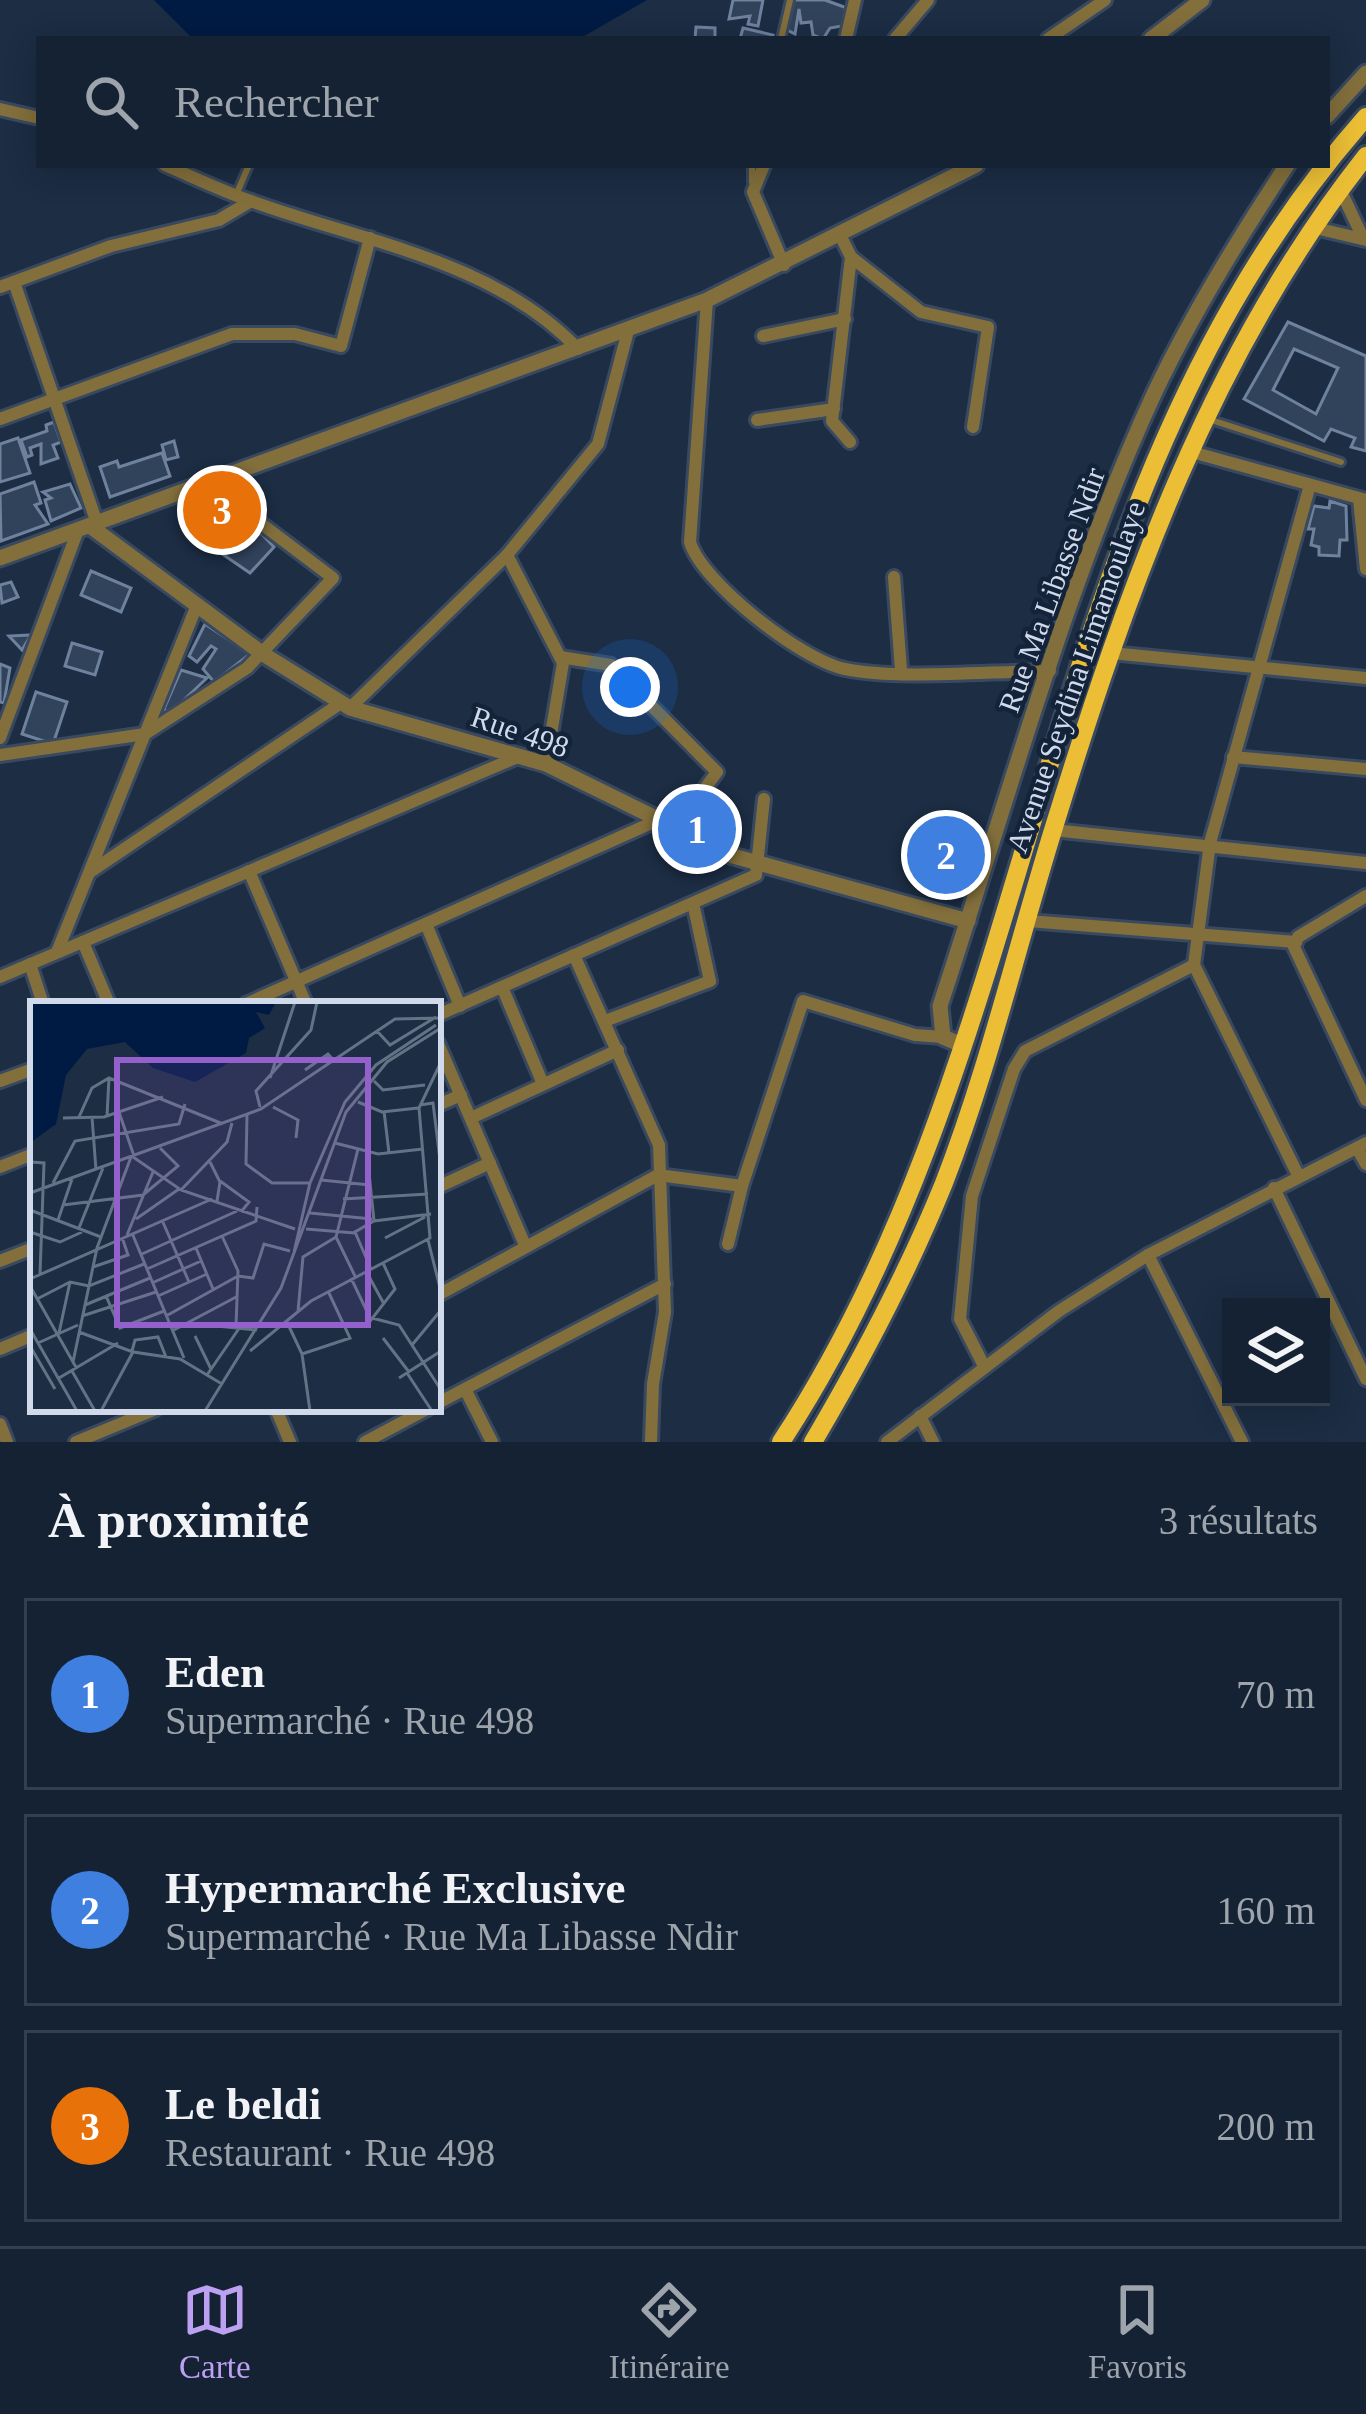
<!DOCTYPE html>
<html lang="fr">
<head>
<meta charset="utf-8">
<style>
	body { margin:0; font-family:Georgia,serif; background:#1e2a3b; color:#f1f3f6 }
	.controls { position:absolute; right:36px; bottom:36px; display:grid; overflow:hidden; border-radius:0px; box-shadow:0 6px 30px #0003 }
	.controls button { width:108px; height:108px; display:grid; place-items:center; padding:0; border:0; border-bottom:3px solid #343f4e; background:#152233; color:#f1f3f6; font:60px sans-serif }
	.you { position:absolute; left:630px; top:687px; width:42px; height:42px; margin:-30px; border:9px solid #fff; border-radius:50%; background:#1a73e8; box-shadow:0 0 0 18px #1a73e833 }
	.badge { display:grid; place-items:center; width:78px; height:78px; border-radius:50%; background:#bca0f2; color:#fff; font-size:39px; font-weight:700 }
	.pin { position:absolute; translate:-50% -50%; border:6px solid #fff; box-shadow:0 3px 12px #0006 }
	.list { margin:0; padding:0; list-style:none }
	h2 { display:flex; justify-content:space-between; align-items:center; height:156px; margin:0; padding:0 48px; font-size:51px }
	h2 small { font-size:39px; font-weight:400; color:#9da4ac }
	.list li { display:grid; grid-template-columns:78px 1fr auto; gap:36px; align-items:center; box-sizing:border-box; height:192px; margin:0 24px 24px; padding:0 24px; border:3px solid #343f4e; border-radius:0px }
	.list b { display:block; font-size:45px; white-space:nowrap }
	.list p { margin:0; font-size:39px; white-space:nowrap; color:#9da4ac }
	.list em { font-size:39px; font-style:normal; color:#9da4ac }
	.icon { flex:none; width:66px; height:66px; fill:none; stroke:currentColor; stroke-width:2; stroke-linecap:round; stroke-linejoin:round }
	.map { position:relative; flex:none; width:1366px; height:1442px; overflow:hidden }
	.search { position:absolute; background:#152233; box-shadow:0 6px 30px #0003; left:36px; right:36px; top:36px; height:132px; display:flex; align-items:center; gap:30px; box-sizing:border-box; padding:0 42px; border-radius:0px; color:#9da4ac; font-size:45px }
	.sheet { height:804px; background:#152233 }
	nav { display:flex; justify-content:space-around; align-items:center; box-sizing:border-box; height:168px; border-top:3px solid #343f4e; background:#152233; font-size:33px; color:#9da4ac }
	nav a { display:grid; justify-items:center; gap:6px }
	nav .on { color:#bca0f2 }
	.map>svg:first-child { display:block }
	.water { fill:#001b43 }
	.building { fill:#31425b; stroke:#6e829e; stroke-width:3; fill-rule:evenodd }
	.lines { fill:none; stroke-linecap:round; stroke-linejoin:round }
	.service-casing { stroke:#39495f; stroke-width:12 }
	.minor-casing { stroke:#39495f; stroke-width:18 }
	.tertiary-casing { stroke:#39495f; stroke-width:21 }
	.trunk-casing { stroke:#39495f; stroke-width:24 }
	.service { stroke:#836f3c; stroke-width:6 }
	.minor { stroke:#836f3c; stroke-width:12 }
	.tertiary { stroke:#836f3c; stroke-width:15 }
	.trunk { stroke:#ebbe35; stroke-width:18 }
	.labels { text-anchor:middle; stroke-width:9; stroke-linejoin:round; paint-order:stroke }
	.street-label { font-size:30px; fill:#d0daea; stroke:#13233a }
	.inset-road { fill:none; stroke:#647286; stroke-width:3 }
	.view { fill:#9460cc; fill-opacity:0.15; stroke:#9460cc; stroke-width:6 }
	.inset-edge { fill:none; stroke:#d0daea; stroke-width:6 }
</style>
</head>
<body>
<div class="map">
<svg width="1366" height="1442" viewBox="0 0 1366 1442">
	<rect width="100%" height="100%" fill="#1c2d44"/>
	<!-- water -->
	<polygon class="water" points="154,0 647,0 579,39 193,39"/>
	<!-- building -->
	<g class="building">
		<polygon points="733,0 763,0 758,26 748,24 750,16 729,19"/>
		<polygon points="794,0 825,0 847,8 842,26 830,28 823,39 813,35 811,22 801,23 799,9 795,34 787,30"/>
		<polygon points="696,27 715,28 715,39 695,39"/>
		<polygon points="743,28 773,35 772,39 740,39"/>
		<path d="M1288,322L1366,356V451L1351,447L1355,438L1331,429L1324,441L1244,399ZM1294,349L1338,368L1316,414L1273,390Z"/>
		<polygon points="54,422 61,442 53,445 58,458 41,464 41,444 30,448 32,455 27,457 21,440 47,431 46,425"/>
		<polygon points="18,438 30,473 0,482 0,444"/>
		<polygon points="174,441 178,457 166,460 162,445"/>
		<polygon points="162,453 170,476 110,497 100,467 117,461 119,467"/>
		<polygon points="34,482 41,503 35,505 48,524 1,541 0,494"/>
		<polygon points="70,484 81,508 51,521 45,500 51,498 43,492"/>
		<polygon points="1330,501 1346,506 1347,540 1340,540 1339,556 1319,555 1319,547 1311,545 1314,529 1308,529 1314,506 1329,508"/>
		<polygon points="221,506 243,514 274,547 250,573 215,549 204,512"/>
		<polygon points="91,571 131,588 121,612 81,595"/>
		<polygon points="11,582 18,597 2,603 0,585"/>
		<polygon points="205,624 250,654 214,682 203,669 216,649 211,646 197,662 189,656"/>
		<polygon points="31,635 22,650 9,636"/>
		<polygon points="72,643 102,652 95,675 65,666"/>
		<polygon points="0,664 10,668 4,703 0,702"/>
		<polygon points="181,670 207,678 169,714 164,709"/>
		<polygon points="36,692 67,702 53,744 22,734"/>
	</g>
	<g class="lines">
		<!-- service casing -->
		<g class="service-casing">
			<g id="service">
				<polyline points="781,39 790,0"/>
				<polyline points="752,165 752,182"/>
				<polyline points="236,195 249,165"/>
				<polyline points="1208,419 1341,462"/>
			</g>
		</g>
		<!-- minor casing -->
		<g class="minor-casing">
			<g id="minor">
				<polyline points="846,39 855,0"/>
				<polyline points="895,39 928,0"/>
				<polyline points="1048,39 1105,0"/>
				<polyline points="0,109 39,118"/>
				<path d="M165,165C193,177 222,191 251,201C363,242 493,260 578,349"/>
				<polyline points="764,165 753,192 784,265"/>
				<polyline points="1340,189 1363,238"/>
				<polyline points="1311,227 1366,240"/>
				<polyline points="841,237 851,257 832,421 850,442"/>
				<polyline points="851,257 921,312 988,327 973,427"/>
				<polyline points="14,282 97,523"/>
				<polyline points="0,287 111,246 219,220 251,201"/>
				<path d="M707,300L690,542C702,583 803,661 845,669C897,680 993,671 1050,671"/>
				<polyline points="763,336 845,319"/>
				<polyline points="0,419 232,334 295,334 341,346 370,238"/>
				<polyline points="757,420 834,409"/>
				<polyline points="1188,451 1366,500"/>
				<polyline points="1359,499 1366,569"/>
				<polyline points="507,555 563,663 546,764"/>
				<polyline points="894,577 901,670"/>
				<polyline points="1111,653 1366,678"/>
				<polyline points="560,657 611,665 717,772 674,830"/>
				<polyline points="350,708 507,555 598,444 628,331"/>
				<polyline points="0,738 78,530"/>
				<polyline points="0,755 145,734 247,668 333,578 255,519 237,474"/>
				<polyline points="1233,757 1366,769"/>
				<polyline points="1053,830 1366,863"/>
				<polyline points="249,871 306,1004"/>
				<polyline points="90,872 341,703"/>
				<polyline points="1366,896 1298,937 1294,947 1366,1100"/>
				<polyline points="1028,921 1296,942"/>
				<polyline points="426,924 460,1006"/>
				<polyline points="83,942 109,1004"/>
				<polyline points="57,952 197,605"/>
				<polyline points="574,955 659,1145 665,1312 653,1384 651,1442"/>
				<polyline points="30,964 43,1004"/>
				<polyline points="0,977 520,756"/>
				<polyline points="502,987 543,1084"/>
				<polyline points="246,1004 656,821"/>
				<polyline points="438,1015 756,875 764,799"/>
				<polyline points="605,1021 710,981 693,903"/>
				<polyline points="438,1043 525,1245"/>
				<polyline points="0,1081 33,1069"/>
				<polyline points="438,1105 461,1095"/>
				<polyline points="471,1118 618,1050"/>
				<polyline points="1357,1148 1366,1164"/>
				<polyline points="0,1167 33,1154"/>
				<polyline points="1298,1175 1194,965 1210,843 1310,485"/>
				<polyline points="438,1187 490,1163"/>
				<polyline points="1274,1188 1366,1379"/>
				<polyline points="728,1244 742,1186"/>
				<polyline points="1148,1255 1242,1442"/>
				<polyline points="0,1261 33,1248"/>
				<polyline points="438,1295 658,1175 742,1186 803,1001 915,1035 943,1037"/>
				<polyline points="0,1349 33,1335"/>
				<polyline points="984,1366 960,1319 972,1196 1014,1069 1025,1051 1194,965"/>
				<polyline points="465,1389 492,1442"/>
				<polyline points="438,1403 665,1284"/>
				<polyline points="276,1409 290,1442"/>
				<polyline points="920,1416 933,1442"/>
				<polyline points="0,1424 7,1442"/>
				<polyline points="76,1442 156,1409"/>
				<polyline points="365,1442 427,1409"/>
				<polyline points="887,1442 1059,1311 1148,1255 1366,1143"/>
			</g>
		</g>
		<!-- tertiary casing -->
		<g class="tertiary-casing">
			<g id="tertiary">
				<polyline points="1151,39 1202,0"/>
				<polyline points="1327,116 1366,73"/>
				<polyline points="90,526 263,654 350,708 546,764 733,856 968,921"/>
				<polyline points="0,558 707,300 976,165"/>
				<path d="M962,1045L943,1037L940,1006C1007,803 1064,589 1154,394C1192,314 1238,239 1287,165"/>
			</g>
		</g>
		<!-- trunk casing -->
		<g class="trunk-casing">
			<g id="trunk">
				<path d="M781,1442C1051,1031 1029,498 1366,117"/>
				<path d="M813,1442C862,1359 908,1272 944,1183C989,1067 1017,946 1054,827C1127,590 1211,352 1366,156"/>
			</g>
		</g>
		<!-- service -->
		<use href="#service" class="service"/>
		<!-- minor -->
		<use href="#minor" class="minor"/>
		<!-- tertiary -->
		<use href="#tertiary" class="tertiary"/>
		<!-- trunk -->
		<use href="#trunk" class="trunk"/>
	</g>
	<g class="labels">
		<!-- street labels -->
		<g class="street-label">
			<text transform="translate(1052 590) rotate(-70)" y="10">Rue Ma Libasse Ndir</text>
			<text transform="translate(1076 677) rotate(-71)" y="10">Avenue Seydina Limamoulaye</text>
			<text transform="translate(520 732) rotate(19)" y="10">Rue 498</text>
		</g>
	</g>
	<!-- overview -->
	<g transform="translate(30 1001)">
		<rect width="411" height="411" fill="#1c2d44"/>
		<path d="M0,1H246L239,14L226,11L235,27L219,37L216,52L165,81L123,67L95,41L57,48L36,74L26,123L0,142Z" fill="#001b43"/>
		<path class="inset-road" d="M346,29L360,44L406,16M275,69L298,53L305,61M240,77L265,1M344,80L353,89L395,84M328,101L352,111L388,107M390,104L403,102L411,167M230,106L226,90L281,29L287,1M243,106L268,119L266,137M354,110L359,152M89,111L104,155M217,114L216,163L242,182H280M77,115L79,77M49,116L62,87L79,77L193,123M62,116L66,169M33,117L74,116L133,96M305,142L348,153L393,148M337,152L344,220M103,156L151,189L265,228M1,161L14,162L10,273M180,161L190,181L187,200M291,179L340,184M190,180L219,201L211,211M23,182L45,140L149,123L155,103M151,189L197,141L202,122M0,192L231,108L365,18L411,17M313,198L398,193M33,204L113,194L148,165L130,147M0,209L71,236M280,212L342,218M106,218L149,188M28,219L42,178M132,219L159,281M49,227L73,167M276,228L325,232M0,231L30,241L52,231M102,232L154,357M97,234L123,171M192,235L208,270L206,325M355,237L395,216M398,239L411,291M166,247L183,288M264,251L280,182L315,101L346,64L406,24M112,253L207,210M63,266L98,254L92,236M117,268L226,220L227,206M341,268L325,231L344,220L401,213M336,270L354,303M325,275L306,236L328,148M321,277L341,319L365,288L353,262M0,278L182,198M122,282L171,260M0,285L47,368M76,295L90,327L134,310M128,295L177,273M7,298L40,281L59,285L114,263M55,304L120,277M268,310L273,256L306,236M52,315L126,291M136,315L208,275L223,277L234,243L260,250M342,317L369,324L411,389M256,319L272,353L280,410M177,324L227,329M0,328L47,410M142,330L208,295M49,331L103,351M29,332L40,281M165,335L181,368M353,337L379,371M8,342L48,324M382,344L411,309M0,345L25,388M102,350L105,339L128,336L136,356M220,350L281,300L400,237L389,107L411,61M272,353L320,337L298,290M43,361L67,247L101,156M42,370L65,410M377,372L402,410M177,374L210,326M29,377L88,342M369,377L411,350M71,410L103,351L150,358L192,383M175,410L251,287L316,111L357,61L411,27"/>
		<path class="view" d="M87,59H338V324H87Z"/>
		<rect width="411" height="411" class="inset-edge"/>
	</g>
</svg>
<div class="controls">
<button><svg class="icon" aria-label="layers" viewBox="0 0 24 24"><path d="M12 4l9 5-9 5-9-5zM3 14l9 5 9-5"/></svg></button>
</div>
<div class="you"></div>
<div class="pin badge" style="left:697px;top:829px;background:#3f7fe0">1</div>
<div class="pin badge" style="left:946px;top:855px;background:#3f7fe0">2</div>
<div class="pin badge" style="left:222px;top:510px;background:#e8710a">3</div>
<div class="search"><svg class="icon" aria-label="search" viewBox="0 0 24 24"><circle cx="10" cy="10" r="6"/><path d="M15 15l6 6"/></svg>Rechercher</div>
</div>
<section class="sheet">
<h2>À proximité<small>3 résultats</small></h2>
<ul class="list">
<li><span class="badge" style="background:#3f7fe0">1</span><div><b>Eden</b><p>Supermarché · Rue 498</p></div><em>70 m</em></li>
<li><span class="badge" style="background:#3f7fe0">2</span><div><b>Hypermarché Exclusive</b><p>Supermarché · Rue Ma Libasse Ndir</p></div><em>160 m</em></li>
<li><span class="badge" style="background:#e8710a">3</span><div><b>Le beldi</b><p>Restaurant · Rue 498</p></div><em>200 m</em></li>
</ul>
</section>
<nav>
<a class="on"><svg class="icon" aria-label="map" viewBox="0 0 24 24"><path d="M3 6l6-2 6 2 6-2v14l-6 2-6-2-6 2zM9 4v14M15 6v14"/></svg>Carte</a>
<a><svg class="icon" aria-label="directions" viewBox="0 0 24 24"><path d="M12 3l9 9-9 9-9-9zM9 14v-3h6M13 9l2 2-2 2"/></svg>Itinéraire</a>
<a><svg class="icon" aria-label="saved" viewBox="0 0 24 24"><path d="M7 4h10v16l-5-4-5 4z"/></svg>Favoris</a>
</nav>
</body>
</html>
